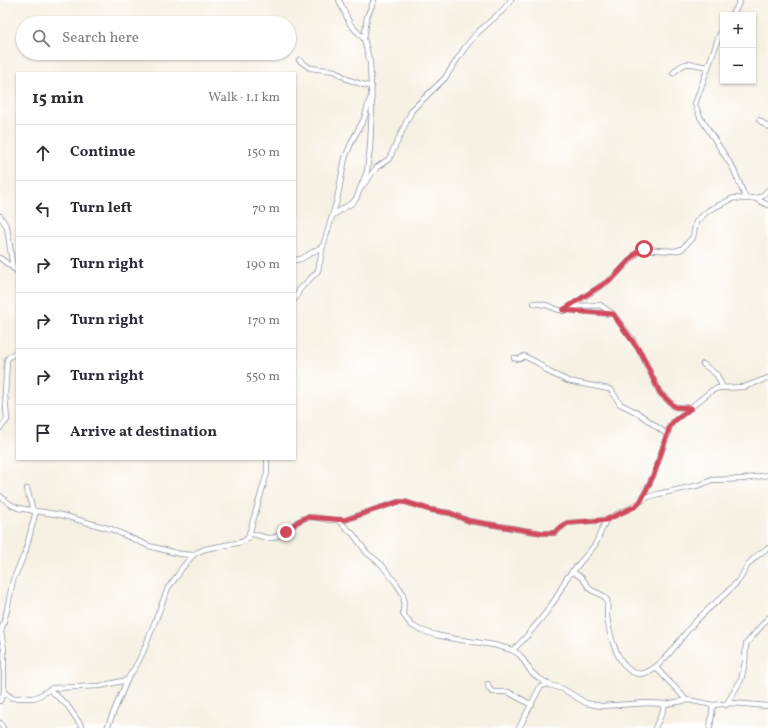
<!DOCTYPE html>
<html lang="en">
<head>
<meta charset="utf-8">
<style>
	body { margin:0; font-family:Vollkorn,serif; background:#f2f2f3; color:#2b2b33 }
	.controls { position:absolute; right:12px; top:12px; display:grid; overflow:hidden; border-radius:0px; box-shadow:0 1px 3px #0004 }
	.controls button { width:36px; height:36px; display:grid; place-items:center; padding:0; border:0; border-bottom:1px solid #e1e1e2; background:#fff; color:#2b2b33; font:20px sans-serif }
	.stop { position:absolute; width:12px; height:12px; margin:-9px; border:3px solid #d1495b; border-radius:50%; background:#fff }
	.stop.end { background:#d1495b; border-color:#fff; box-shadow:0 1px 4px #0008 }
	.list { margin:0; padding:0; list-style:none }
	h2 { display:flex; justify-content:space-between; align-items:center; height:52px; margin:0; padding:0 16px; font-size:17px }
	h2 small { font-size:13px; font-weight:400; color:#7c7c81 }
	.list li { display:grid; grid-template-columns:26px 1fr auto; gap:12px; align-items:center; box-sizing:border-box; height:56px; padding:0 16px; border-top:1px solid #e1e1e2 }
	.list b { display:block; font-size:15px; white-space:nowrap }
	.list em { font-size:13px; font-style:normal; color:#7c7c81 }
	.icon { flex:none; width:22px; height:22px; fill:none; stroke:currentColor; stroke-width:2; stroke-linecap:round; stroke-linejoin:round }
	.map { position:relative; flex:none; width:768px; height:728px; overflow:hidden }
	.search { position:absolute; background:#fff; box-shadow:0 1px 3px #0004; left:16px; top:16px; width:280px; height:44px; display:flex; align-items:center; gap:10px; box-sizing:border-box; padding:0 14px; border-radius:22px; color:#7c7c81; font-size:15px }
	.panel { position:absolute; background:#fff; box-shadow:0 1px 3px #0004; left:16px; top:72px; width:280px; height:388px; border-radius:0px }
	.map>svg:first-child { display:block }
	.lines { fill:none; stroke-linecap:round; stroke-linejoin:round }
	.minor-casing { stroke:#8990a0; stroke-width:6 }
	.minor { stroke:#fff; stroke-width:4.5 }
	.route { stroke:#d1495b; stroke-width:5 }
</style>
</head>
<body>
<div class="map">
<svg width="768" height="728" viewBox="0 0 768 728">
	<rect width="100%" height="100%" fill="#fff"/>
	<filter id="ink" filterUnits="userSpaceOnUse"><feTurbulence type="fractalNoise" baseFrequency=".025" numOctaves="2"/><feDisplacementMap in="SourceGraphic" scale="8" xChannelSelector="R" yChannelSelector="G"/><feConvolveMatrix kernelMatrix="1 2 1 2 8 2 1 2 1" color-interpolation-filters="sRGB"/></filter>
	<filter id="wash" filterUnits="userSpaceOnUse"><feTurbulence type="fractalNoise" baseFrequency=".012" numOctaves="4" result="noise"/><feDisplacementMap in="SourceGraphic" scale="16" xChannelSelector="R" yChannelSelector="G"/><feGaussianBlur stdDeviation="0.9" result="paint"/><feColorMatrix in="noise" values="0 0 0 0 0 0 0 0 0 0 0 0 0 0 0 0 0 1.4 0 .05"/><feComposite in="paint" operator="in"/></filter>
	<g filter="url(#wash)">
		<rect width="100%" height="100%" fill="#f7f1e3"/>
	</g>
	<g filter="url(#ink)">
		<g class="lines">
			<!-- minor casing -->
			<g class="minor-casing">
				<g id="minor">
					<polyline points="731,15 736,9 740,0"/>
					<polyline points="723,25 695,104 700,117 733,168 746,199"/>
					<polyline points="364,39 367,17 374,0"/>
					<polyline points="299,60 310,68 335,71 347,79 361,84 372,87"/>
					<path d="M673,73C687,59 690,64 707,67"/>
					<polyline points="759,120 768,127"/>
					<polyline points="360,189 377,167 389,159 412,110 445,78 464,49 476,34 503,10 511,0"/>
					<polyline points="754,198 761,197 768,190"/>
					<polyline points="333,215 352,203 356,199 367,171 370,148 372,107 370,63 364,39 350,24 339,0"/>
					<polyline points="0,216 7,227 13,268"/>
					<polyline points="0,258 17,271"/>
					<polyline points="295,260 301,259 323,246"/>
					<polyline points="295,299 300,289 318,271 323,246 337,200 345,158 353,139 364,119 370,99"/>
					<polyline points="534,303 546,305 559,310 566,310 579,306 600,305 613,314 633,340 641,353 660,393 675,407 691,408"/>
					<polyline points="567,310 611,314"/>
					<polyline points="563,311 613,278 641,249 674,251 682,249 693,237 696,222 701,217 709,210 734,198 746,199 754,198 768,205"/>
					<polyline points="514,358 520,359 524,356 538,363 549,372 568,381 609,389 612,391 620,404 638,413 668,435"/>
					<polyline points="703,364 717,375 723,388"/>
					<polyline points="0,428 7,420 5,394 7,360 9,357 17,352"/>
					<polyline points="27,489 33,511"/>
					<polyline points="0,496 10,504 18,508 61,515 111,529 149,546 180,554 193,555"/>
					<polyline points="641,501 654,474 670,426 674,421 711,391 718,388 744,387 768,378"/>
					<polyline points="338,520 353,534 367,553 381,564 396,583 402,592 404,599 403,614 411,625 420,630 436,635 455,639 494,645 512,650 520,655 532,673 537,677 550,685 563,689 586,703 601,706 648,703 666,704 688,700 713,705 733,703 768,706"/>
					<polyline points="249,533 267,538 273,538 286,532 297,522 305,518 313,517 330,520 345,520 373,510 398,502 405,502 431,510 450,513 469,521 542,533 554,533 567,523 606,520"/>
					<path d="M572,571L582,578L591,590L602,595L607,600C608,605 607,610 607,615C608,632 620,680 645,673C663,667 682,635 696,621C709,607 725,596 738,581C742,577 744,571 747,566C753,558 760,553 768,548"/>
					<polyline points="513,650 526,637 545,614 556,598 566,579 595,545 606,520 619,513 629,509 648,497 658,494 700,485 712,480 743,479 768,475"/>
					<path d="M656,667C665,679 677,688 686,700"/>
					<polyline points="488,684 489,689 493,692 508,692 532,705"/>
					<polyline points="50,690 67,705 83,728"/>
					<polyline points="4,692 12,698 33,698 39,696 52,688 100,686 127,680"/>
					<polyline points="0,701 4,692 4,649 1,633 2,628 7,610 13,580 25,553 36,511"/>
					<polyline points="726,705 741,680 745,662 746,644 768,618"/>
					<polyline points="0,723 3,728"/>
					<polyline points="107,728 127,680 137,664 144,650 168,588 177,576 182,568 193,555 198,552 205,549 242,542 248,538 267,473 267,459"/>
					<polyline points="519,728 540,687 548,684"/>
					<polyline points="655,728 662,713 665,704"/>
					<polyline points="710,728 713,705"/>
				</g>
			</g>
			<!-- minor -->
			<use href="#minor" class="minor"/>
		</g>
	</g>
	<g class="lines" filter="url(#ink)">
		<!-- route -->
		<polyline class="route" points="286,532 297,522 307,517 345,520 373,510 398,502 405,502 431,510 450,513 469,521 542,533 554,533 567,523 606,520 636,506 641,501 654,474 670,426 674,421 691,408 675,407 660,393 641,353 613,314 563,310 613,278 636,253 644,249"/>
	</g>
</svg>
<div class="controls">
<button>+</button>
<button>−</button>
</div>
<div class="stop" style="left:644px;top:249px"></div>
<div class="stop end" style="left:286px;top:532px"></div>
<div class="search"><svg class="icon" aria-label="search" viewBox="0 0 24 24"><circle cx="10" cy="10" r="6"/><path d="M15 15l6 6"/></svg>Search here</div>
<section class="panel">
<h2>15 min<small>Walk · 1.1 km</small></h2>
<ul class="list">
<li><svg class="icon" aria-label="ahead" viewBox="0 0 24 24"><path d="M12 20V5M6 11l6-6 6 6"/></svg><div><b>Continue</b></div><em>150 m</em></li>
<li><svg class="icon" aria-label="left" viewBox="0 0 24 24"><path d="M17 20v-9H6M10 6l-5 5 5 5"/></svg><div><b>Turn left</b></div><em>70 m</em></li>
<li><svg class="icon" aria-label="right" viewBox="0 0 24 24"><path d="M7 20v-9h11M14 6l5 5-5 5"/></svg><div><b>Turn right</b></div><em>190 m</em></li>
<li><svg class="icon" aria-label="right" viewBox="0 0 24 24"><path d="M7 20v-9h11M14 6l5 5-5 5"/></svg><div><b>Turn right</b></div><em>170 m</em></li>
<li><svg class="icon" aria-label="right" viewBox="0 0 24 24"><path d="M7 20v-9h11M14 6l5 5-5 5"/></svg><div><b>Turn right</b></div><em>550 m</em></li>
<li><svg class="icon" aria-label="arrive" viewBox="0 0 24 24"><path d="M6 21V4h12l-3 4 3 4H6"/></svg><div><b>Arrive at destination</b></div></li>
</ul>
</section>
</div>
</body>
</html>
